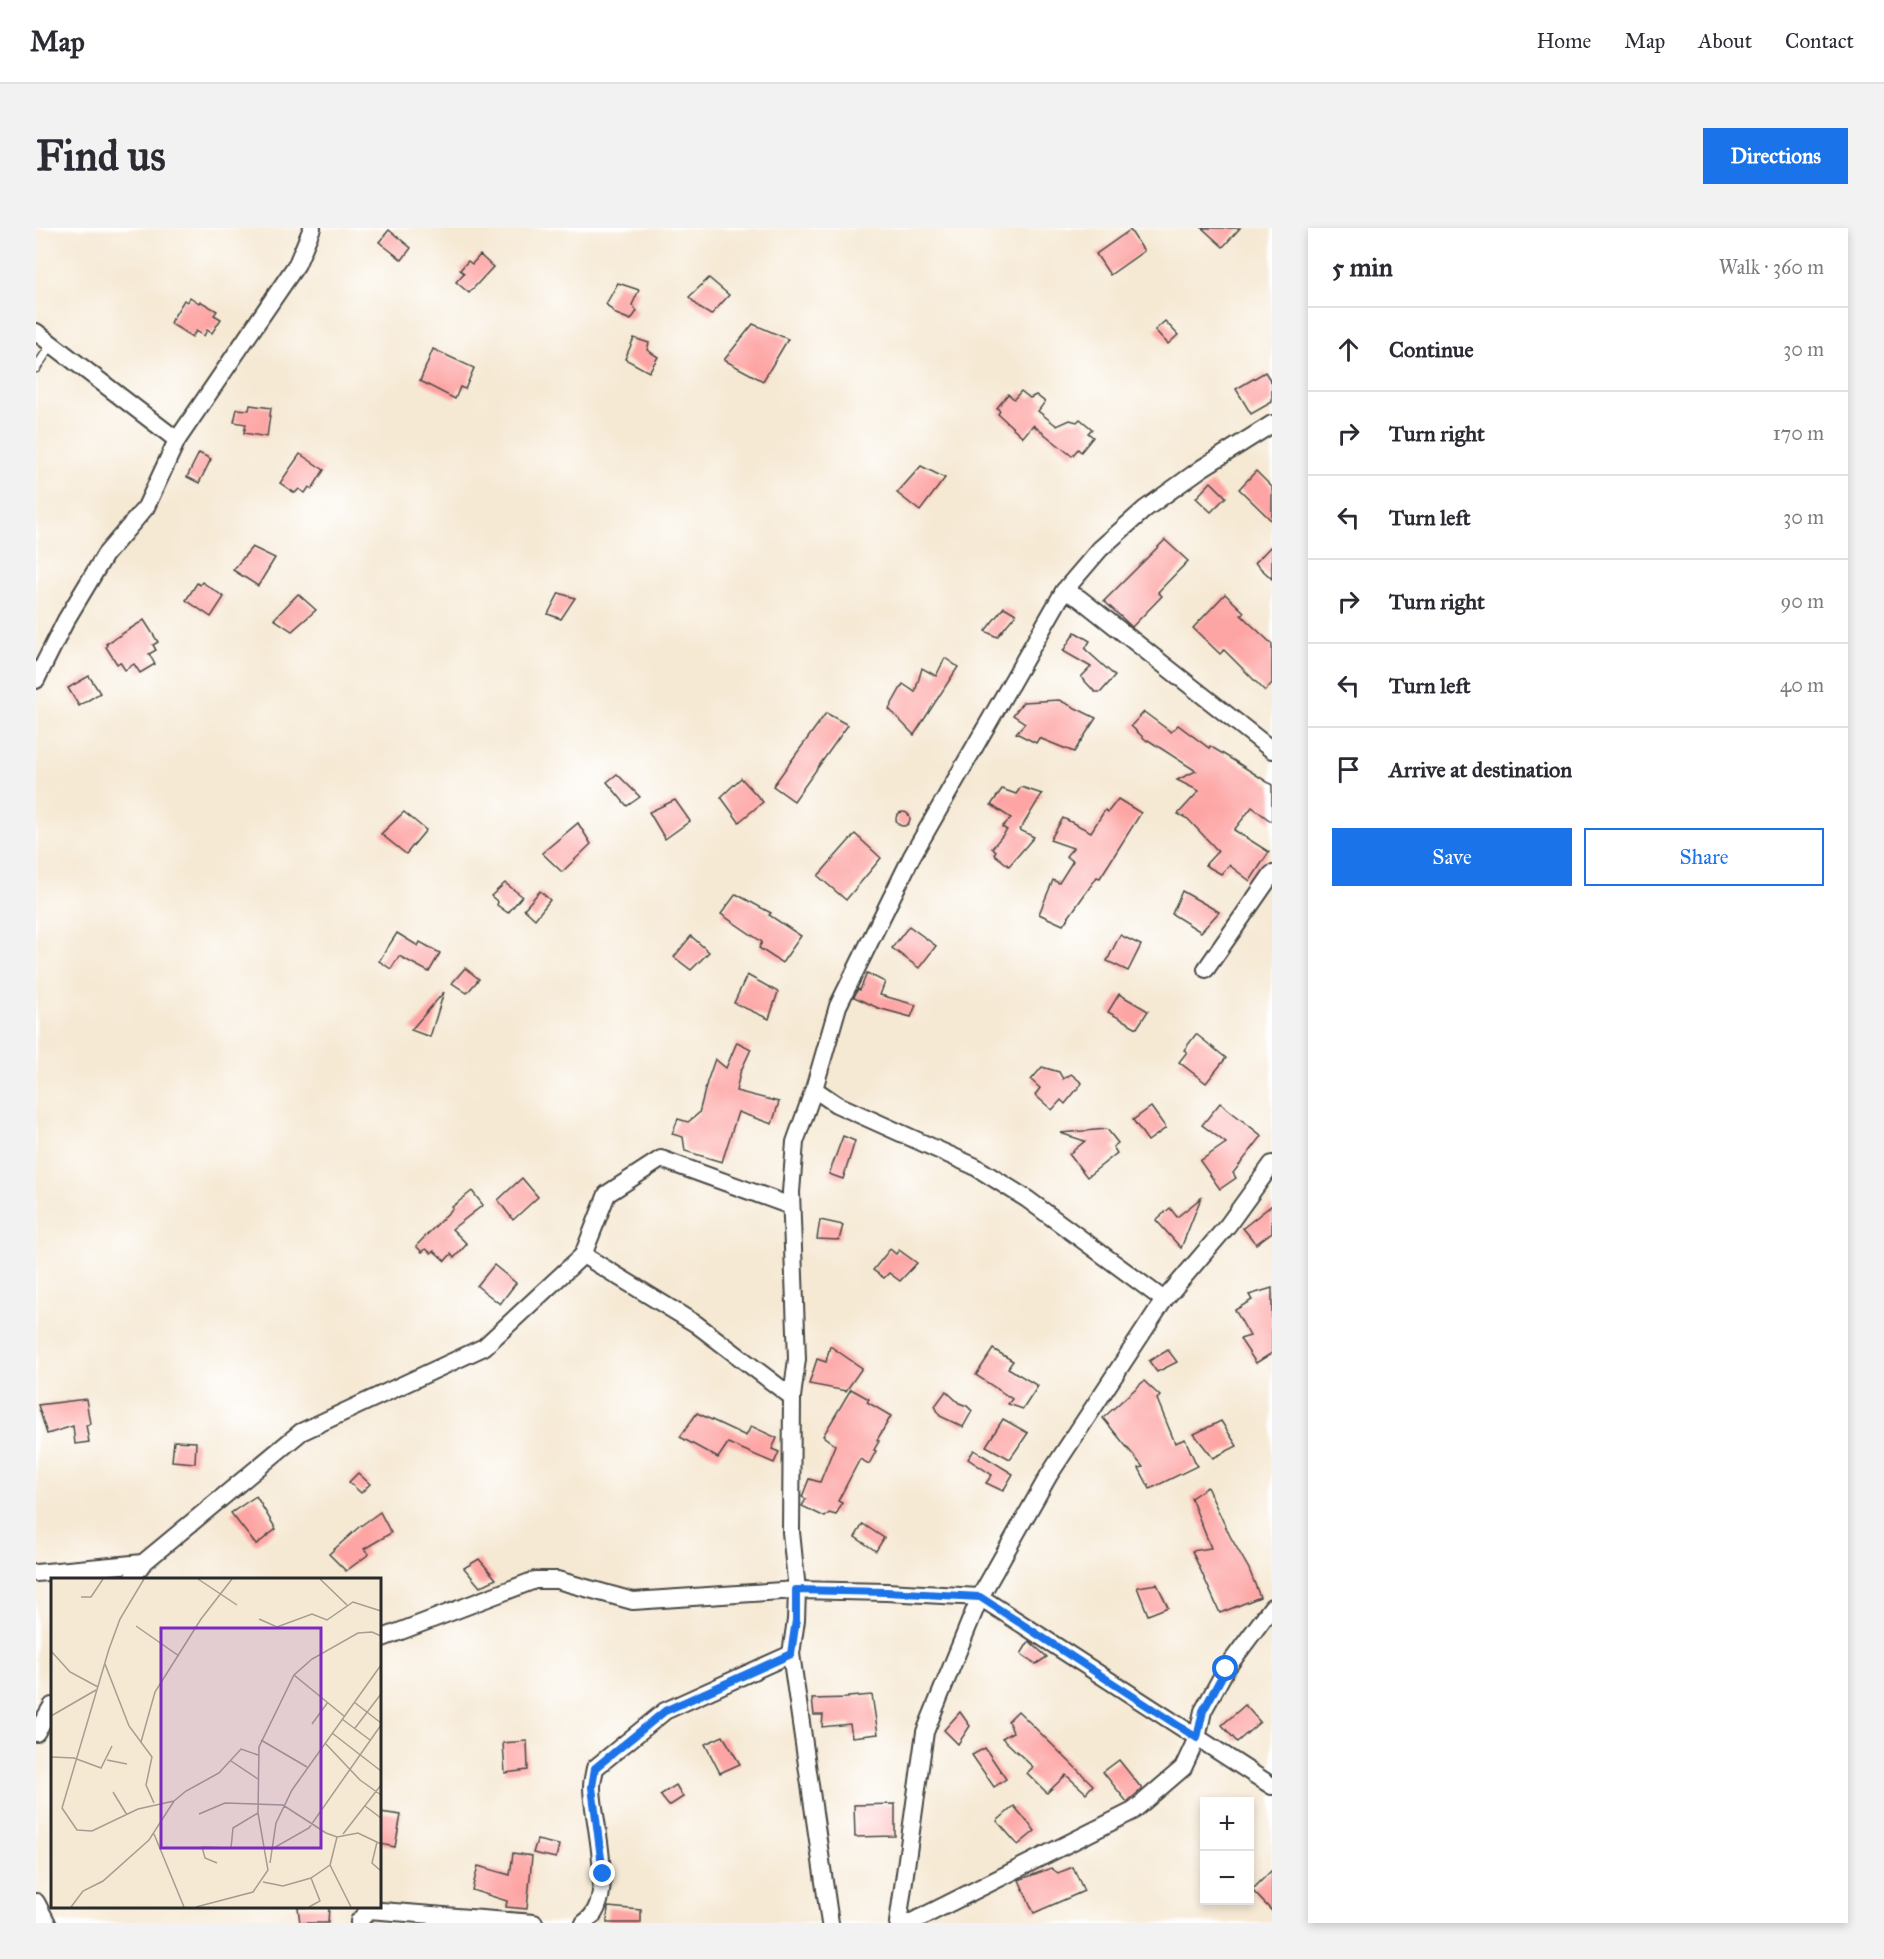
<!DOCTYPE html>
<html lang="en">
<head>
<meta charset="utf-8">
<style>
	body { margin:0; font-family:"IM FELL Great Primer",serif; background:#f2f2f3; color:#2b2b33 }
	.controls { position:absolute; right:18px; bottom:18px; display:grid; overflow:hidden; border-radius:0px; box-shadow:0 3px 9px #0003 }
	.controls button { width:54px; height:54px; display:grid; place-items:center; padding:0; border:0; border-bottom:2px solid #e1e1e2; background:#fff; color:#2b2b33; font:30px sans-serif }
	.stop { position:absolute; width:18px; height:18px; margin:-14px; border:4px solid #1a73e8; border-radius:50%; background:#fff }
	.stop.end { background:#1a73e8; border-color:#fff; box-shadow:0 2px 6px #0008 }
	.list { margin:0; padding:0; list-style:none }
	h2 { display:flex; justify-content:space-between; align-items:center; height:78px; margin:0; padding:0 24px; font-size:26px }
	h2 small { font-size:20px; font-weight:400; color:#7c7c81 }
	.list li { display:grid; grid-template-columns:39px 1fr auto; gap:18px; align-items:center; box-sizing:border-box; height:84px; padding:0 24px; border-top:2px solid #e1e1e2 }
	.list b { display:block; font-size:22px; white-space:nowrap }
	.list em { font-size:20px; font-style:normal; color:#7c7c81 }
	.actions { display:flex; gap:12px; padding:18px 24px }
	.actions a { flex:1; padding:14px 0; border:2px solid #1a73e8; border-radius:0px; text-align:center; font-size:21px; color:#1a73e8 }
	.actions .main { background:#1a73e8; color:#fff }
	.icon { flex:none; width:33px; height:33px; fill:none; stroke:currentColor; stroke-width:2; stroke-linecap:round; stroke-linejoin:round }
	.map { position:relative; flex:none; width:1236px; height:1695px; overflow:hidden; border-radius:0px }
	header { display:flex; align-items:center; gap:36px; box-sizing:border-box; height:84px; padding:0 30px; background:#fff; border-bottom:2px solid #e1e1e2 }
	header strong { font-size:28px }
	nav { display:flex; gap:33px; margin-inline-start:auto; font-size:21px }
	.intro { display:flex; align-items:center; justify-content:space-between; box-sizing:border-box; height:144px; padding:0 36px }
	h1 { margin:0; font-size:42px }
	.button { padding:15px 27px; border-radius:0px; background:#1a73e8; color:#fff; font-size:21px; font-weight:700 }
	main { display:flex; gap:36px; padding:0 36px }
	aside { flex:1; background:#fff; border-radius:0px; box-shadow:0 3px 9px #0003 }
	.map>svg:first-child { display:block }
	.building { fill:#fda5a4 }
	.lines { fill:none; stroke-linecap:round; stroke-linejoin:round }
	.lane-casing { stroke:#494844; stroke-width:11 }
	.street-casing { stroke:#494844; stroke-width:20 }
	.lane { stroke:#fff; stroke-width:8 }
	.street { stroke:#fff; stroke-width:16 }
	.route { stroke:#1a73e8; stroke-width:8 }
	.inset-road { fill:none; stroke:#a59d90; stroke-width:1.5 }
	.view { fill:#7b2cbf; fill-opacity:0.15; stroke:#7b2cbf; stroke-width:3 }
	.inset-edge { fill:none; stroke:#2b2b2b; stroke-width:3 }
</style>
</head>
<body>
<header>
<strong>Map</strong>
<nav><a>Home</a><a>Map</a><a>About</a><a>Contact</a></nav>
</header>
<div class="intro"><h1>Find us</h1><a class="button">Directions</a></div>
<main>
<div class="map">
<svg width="1236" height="1695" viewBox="0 0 1236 1695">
	<rect width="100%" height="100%" fill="#fff"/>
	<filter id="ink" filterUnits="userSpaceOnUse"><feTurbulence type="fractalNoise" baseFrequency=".0167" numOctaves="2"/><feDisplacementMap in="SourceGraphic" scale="12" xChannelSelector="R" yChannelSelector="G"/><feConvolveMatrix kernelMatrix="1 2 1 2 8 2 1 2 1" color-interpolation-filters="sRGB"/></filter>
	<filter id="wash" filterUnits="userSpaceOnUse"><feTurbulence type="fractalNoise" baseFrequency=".008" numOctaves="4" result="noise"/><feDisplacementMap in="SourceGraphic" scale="24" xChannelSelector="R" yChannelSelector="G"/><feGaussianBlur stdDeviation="1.35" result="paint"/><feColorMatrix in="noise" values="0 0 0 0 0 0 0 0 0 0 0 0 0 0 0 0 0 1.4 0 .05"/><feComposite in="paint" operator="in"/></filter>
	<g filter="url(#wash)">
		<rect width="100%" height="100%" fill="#f6e9d4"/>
		<g id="blocks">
			<!-- building -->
			<g class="building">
				<polygon points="1166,0 1204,0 1187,19"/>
				<polygon points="353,2 375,20 366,32 343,14"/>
				<polygon points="1094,2 1108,23 1074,47 1060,26"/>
				<polygon points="444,27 457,39 433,65 420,54 428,45 424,42 432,33 436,36"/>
				<polygon points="673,50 693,67 675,87 665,81 653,69"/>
				<polygon points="582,55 603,62 596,77 601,83 595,92 580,86 570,76"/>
				<polygon points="154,69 163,75 164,73 181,83 178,87 185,91 176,105 171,102 168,108 160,103 156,109 134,95 148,72 151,74"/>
				<polygon points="1129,93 1142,107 1132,116 1119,102"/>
				<polygon points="717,96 752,111 727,153 688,132"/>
				<polygon points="598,110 613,115 611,122 622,129 613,144 589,131"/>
				<polygon points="397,121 438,140 429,161 424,159 419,171 384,153"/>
				<polygon points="1229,144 1236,155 1236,174 1215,186 1200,161"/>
				<polygon points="985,163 994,170 1000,167 1009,174 1002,183 1021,198 1034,192 1041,194 1044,191 1056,201 1052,205 1057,209 1045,224 1042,221 1036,228 997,197 987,209 962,186 964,183 961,180 972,166 978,171"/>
				<polygon points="214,177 235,180 231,209 208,205 210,196 198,194 201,181 213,182"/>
				<polygon points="163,225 175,231 163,255 151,249"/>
				<polygon points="264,226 288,242 276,261 273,259 269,265 263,261 259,265 244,255"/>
				<polygon points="885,238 909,250 884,283 861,265"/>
				<polygon points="1220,243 1236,259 1236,293 1203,261"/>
				<polygon points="1175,254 1190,269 1175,284 1160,270"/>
				<polygon points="1129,312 1152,333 1122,364 1126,368 1096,399 1068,373"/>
				<polygon points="1236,317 1236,351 1219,335"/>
				<polygon points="216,319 239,330 222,358 197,342"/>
				<polygon points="166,354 188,369 175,389 150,372 161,355 164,357"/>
				<polygon points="523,365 539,370 525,391 512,386"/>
				<polygon points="262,366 280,382 256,403 238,391"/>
				<polygon points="1189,366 1208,384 1205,387 1236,416 1236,455 1229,463 1188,422 1184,426 1157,400"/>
				<polygon points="968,379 980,386 961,409 949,403"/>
				<polygon points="108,392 122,414 117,417 120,422 113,426 119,436 104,445 98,436 89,442 84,434 81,436 70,419 71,417 70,416"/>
				<polygon points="1039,404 1054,413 1049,421 1079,448 1065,464 1059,464 1045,449 1055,439 1027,423"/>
				<polygon points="909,430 922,439 878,507 853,481 867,456 879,464 886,440 900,448"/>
				<polygon points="53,448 64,465 43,478 32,460"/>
				<polygon points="1023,472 1060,490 1038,524 1003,510 1000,515 980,505 989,495 977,487 987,474"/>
				<polygon points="1108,484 1135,504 1142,497 1173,520 1174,518 1197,532 1236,557 1236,594 1216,579 1198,602 1233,624 1214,653 1193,637 1185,646 1169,637 1182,623 1152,591 1142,586 1163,563 1141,552 1160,543 1112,512 1111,513 1095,498"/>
				<polygon points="790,485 812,497 758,573 737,558"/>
				<polygon points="581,546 604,569 591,578 571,554"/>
				<polygon points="705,550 727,574 703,594 685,569"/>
				<polygon points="985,559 1006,566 984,602 998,609 973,638 958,626 960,623 956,620 971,602 966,599 975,590 955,577 966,561 980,566"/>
				<polygon points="1082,571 1105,585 1064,650 1061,649 1027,697 1003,686 1017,652 1023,655 1037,633 1030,628 1037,620 1014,612 1027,590 1055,604 1069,582 1072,584"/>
				<polygon points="639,572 654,593 629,611 613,584"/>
				<circle cx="867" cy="591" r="7"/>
				<polygon points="368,584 390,602 370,626 345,606"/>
				<polygon points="542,595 555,616 526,644 506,625"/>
				<polygon points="819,606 845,630 810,672 782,648"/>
				<polygon points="469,655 486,668 472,685 461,677 462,674 455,668"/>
				<polygon points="504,663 514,672 499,691 488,681"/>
				<polygon points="1146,663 1183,684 1165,704 1136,686"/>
				<polygon points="700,666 735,685 733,687 765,708 746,735 723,720 726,714 685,686"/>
				<polygon points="873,698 900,718 883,740 856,720"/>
				<polygon points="361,705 382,718 384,714 404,725 393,744 363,728 355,741 343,733"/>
				<polygon points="1084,707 1105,717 1092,743 1071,733"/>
				<polygon points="655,708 673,724 655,742 638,729"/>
				<polygon points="429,740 443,751 431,765 416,755"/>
				<polygon points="831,745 849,754 844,767 880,777 875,789 842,780 818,769 822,761 824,762"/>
				<polygon points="711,747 742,764 733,791 698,775"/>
				<polygon points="408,764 394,809 375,802"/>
				<polygon points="1083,766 1112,783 1101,800 1072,784"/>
				<polygon points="1160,806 1190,830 1170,855 1143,834 1151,824 1148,822"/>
				<polygon points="701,814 715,821 704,845 700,863 743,874 736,896 702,884 686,934 649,923 647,909 636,906 642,891 652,894 663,885 671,854 679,831 690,840"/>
				<polygon points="1006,839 1023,844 1027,851 1035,846 1046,855 1029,876 1025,872 1016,882 999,867 1004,860 995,852"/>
				<polygon points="1184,875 1226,908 1197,945 1200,950 1184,961 1164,933 1190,915 1166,897"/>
				<polygon points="1115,879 1130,900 1112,913 1097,892"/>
				<polygon points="1071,901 1082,915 1077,919 1081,925 1051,949 1033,926 1049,913 1024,905"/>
				<polygon points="807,908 819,913 807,951 793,946"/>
				<polygon points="486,950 502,969 477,992 462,972"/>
				<polygon points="436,963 447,977 416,1001 431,1016 418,1030 415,1026 409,1033 398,1023 395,1025 390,1021 386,1024 380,1018 417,980 416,979"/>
				<polygon points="1165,970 1145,1020 1120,992 1134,980 1141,989"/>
				<polygon points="1236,977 1236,1004 1220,1016 1207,1000"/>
				<polygon points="784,992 807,997 803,1012 781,1011"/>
				<polygon points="854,1021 860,1026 863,1022 881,1035 864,1053 853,1045 848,1050 837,1042"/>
				<polygon points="458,1037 480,1055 464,1076 441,1058"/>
				<polygon points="1236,1060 1236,1125 1220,1135 1204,1111 1214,1108 1199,1082 1216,1072 1213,1067"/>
				<polygon points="794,1118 826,1140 810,1163 773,1156 781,1131 790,1134"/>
				<polygon points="957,1121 977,1133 972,1140 1002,1158 987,1181 972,1176 976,1171 940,1147"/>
				<polygon points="1132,1122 1141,1134 1121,1144 1113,1133"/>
				<polygon points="1108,1153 1124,1168 1121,1171 1139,1215 1149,1211 1161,1238 1114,1261 1103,1240 1107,1239 1067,1190"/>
				<polygon points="815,1161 833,1171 831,1174 855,1188 841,1212 843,1213 838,1222 840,1223 833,1236 824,1231 802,1273 806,1275 800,1287 793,1285 789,1289 766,1278 770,1271 766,1269 773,1251 784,1254 799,1217 787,1208"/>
				<polygon points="910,1163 923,1175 931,1178 936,1183 927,1199 904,1188 899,1178"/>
				<polygon points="50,1171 54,1196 50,1197 53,1214 39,1216 37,1198 11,1206 2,1177"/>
				<polygon points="661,1185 710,1208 715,1198 741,1210 736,1221 743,1224 738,1235 692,1215 682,1230 644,1209"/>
				<polygon points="967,1191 992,1205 974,1231 950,1218"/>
				<polygon points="1185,1193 1201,1218 1177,1230 1158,1206"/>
				<polygon points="138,1213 160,1214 159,1235 136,1233"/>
				<polygon points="938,1222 977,1246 967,1263 950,1255 956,1247 932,1231"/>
				<polygon points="322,1245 334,1256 325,1265 313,1254"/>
				<polygon points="1171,1259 1194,1308 1213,1341 1224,1369 1184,1385 1156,1323 1175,1320 1155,1270"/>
				<polygon points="220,1268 240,1301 220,1317 195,1285"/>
				<polygon points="344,1284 355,1305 328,1321 333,1326 310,1343 293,1326 323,1299"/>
				<polygon points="827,1296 848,1310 840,1323 819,1309"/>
				<polygon points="443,1331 460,1351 444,1359 428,1340"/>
				<polygon points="1121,1356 1132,1379 1112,1387 1101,1359"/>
				<polygon points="993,1413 1011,1429 1000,1436 985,1426"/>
				<polygon points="836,1467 842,1506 816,1509 814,1496 786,1499 787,1487 778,1487 776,1471 812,1470 812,1469"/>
				<polygon points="1209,1477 1224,1494 1201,1514 1186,1497"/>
				<polygon points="982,1483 1057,1557 1050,1565 1030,1547 1011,1565 991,1545 997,1539 966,1510 977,1504 972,1493"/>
				<polygon points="924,1484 934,1498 922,1516 908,1502"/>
				<polygon points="687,1508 704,1536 684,1545 669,1516"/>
				<polygon points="491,1513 492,1542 469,1545 467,1515"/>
				<polygon points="949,1520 970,1551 958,1559 936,1527"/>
				<polygon points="1083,1532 1106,1561 1091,1574 1067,1544"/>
				<polygon points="640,1557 647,1569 633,1578 624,1567"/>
				<polygon points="859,1576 859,1608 819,1609 818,1577"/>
				<polygon points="978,1578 999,1603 982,1617 961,1593"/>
				<polygon points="344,1584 365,1587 359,1619 344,1616"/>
				<polygon points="501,1612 523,1617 520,1630 497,1625"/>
				<polygon points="477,1625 496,1628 491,1681 470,1679 471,1673 436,1662 442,1638 474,1647"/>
				<polygon points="1037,1639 1048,1663 998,1685 983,1652 1015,1640 1022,1645"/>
				<polygon points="1236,1642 1236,1683 1216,1662"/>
				<polygon points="262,1679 293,1679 292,1695 264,1695"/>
				<polygon points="572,1679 605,1682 605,1695 571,1695"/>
			</g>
		</g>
	</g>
	<g filter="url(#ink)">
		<use href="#blocks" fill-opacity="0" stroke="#494844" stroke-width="1.5"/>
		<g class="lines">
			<!-- lane casing -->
			<g class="lane-casing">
				<polyline id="lane" points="0,140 16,116"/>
			</g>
			<!-- street casing -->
			<g class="street-casing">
				<g id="street">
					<polyline points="0,104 141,212"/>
					<polyline points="1028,363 1043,370 1236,522"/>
					<polyline points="0,452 30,392 69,327 110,279 141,212 261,36 276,0"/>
					<polyline points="1170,741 1236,646"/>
					<polyline points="778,861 800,876 938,938 991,971 1128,1072"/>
					<polyline points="547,1027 660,1096 756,1169"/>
					<polyline points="0,1345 107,1335"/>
					<polyline points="95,1352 107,1335 265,1204 448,1119 547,1027 571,966 625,931 755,978"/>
					<polyline points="344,1411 499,1352 521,1352 597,1373 761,1362 850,1364 944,1369 1236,1558"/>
					<polyline points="0,1505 16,1478"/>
					<polyline points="0,1674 11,1695"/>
					<polyline points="323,1695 323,1693 333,1682 498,1695"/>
					<path d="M548,1695C583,1674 556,1592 556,1559C556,1553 558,1546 559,1540L629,1483L755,1426"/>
					<polyline points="794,1695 755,1426 760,1392 761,1362 755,1304 756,1169 761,1131 755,964 759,914 778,861 802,778 876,628 1028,363 1064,321 1109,281 1166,240 1236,196"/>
					<polyline points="862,1695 889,1504 944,1369 1013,1247 1128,1072 1192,997 1236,936"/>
					<polyline points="874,1695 1097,1583 1147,1540 1161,1510 1167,1483 1190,1441 1236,1379"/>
				</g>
			</g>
			<!-- lane -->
			<use href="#lane" class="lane"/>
			<!-- street -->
			<use href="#street" class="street"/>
		</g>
	</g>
	<g class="lines" filter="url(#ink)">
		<!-- route -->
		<polyline class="route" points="567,1646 556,1559 559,1540 629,1483 755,1426 760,1392 760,1362 850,1364 944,1369 1161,1510 1167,1483 1190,1441"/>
	</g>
	<!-- overview -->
	<g transform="translate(15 1350)">
		<rect width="330" height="330" fill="#f6e9d4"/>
		<path class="inset-road" d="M93,1L69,41L58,71L11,230L26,252L41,253L87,231L123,223M147,1L186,27M269,1L296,27M30,19H40L52,1M208,41L226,49L261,36L276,42L302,24L330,33M85,48L128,78M0,73L19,94L47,109M54,86L78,148L101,179L95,207L103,225M243,97L293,138M303,124L330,145M0,138L45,112M291,141L319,162M261,146L277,124M304,150L330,116M281,155L330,193M210,162L256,189M90,164L104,114L150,41L181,1M274,165L309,202L330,217M0,179L23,180L50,190L61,168M56,182L76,186M180,183L207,201M62,214L76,237M314,228L330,240M148,236L174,225L232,227L275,255L286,259L307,255L330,266M103,256L133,329M292,256L330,207M286,259L279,287L300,329M326,264L321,285L330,293M212,270L221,271L258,250L330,147M166,285L154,280L151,269L180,270L182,250L207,235M219,285L225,245L241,212L330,87M212,304L232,308L260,300L279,287M20,329L32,313L52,303L98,262L123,223L135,213L168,195L190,171L207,177M145,329L202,314L217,292L207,235L208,169L243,97L261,81L307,55L321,54L330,58M258,329L269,323L260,300"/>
		<path class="view" d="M110,50H270V270H110Z"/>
		<rect width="330" height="330" class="inset-edge"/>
	</g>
</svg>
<div class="controls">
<button>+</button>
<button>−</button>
</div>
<div class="stop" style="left:1190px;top:1441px"></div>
<div class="stop end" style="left:567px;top:1646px"></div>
</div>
<aside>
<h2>5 min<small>Walk · 360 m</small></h2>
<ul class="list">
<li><svg class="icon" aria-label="ahead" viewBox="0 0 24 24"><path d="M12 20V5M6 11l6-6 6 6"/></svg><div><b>Continue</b></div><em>30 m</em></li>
<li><svg class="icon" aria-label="right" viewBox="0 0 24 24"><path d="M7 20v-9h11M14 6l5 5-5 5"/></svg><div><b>Turn right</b></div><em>170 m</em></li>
<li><svg class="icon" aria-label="left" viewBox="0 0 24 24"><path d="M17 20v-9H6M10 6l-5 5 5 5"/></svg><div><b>Turn left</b></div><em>30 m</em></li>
<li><svg class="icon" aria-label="right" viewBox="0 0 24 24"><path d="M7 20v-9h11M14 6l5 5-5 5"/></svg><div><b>Turn right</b></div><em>90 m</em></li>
<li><svg class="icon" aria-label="left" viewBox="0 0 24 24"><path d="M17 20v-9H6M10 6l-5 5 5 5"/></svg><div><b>Turn left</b></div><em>40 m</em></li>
<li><svg class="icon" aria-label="arrive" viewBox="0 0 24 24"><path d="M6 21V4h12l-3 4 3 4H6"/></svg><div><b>Arrive at destination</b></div></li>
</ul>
<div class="actions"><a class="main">Save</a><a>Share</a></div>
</aside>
</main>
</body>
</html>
